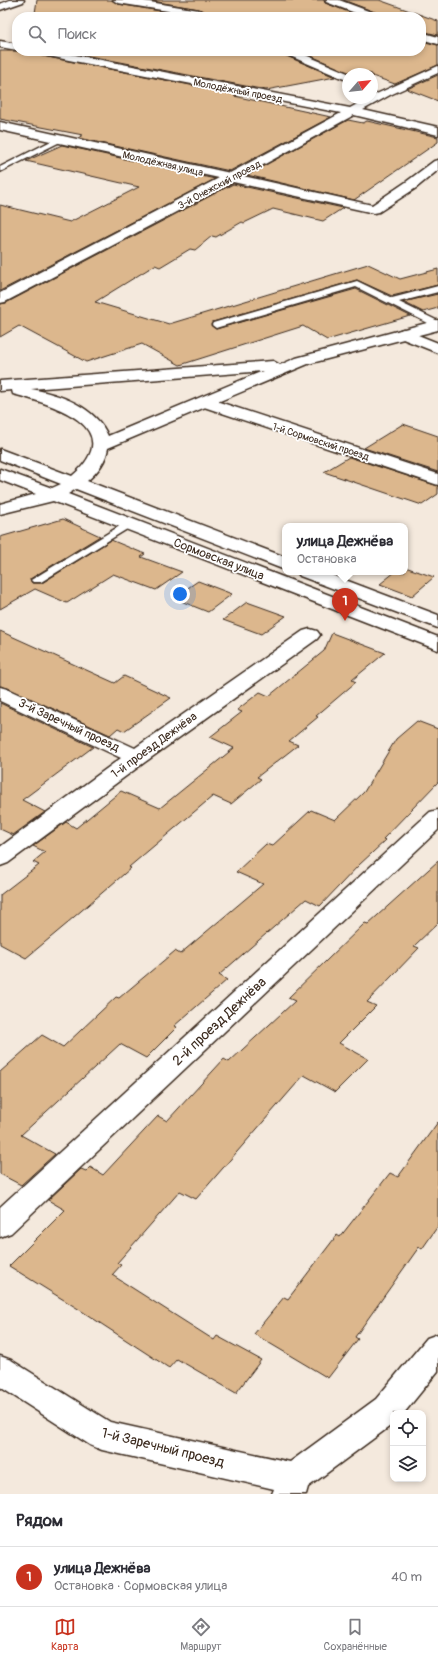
<!DOCTYPE html>
<html lang="ru">
<head>
<meta charset="utf-8">
<style>
	body { margin:0; font-family:Pangolin,sans-serif; background:#f7f7f7; color:#2b2b33 }
	.controls { position:absolute; right:12px; bottom:12px; display:grid; overflow:hidden; border-radius:8px; box-shadow:0 2px 6px #0003 }
	.controls button { width:36px; height:36px; display:grid; place-items:center; padding:0; border:0; border-bottom:1px solid #e1e1e2; background:#fff; color:#2b2b33; font:20px sans-serif }
	.compass { position:absolute; left:342px; top:68px; width:36px; height:36px; border-radius:50%; background:#fff; box-shadow:0 2px 6px #0003; rotate:62deg }
	.you { position:absolute; left:180px; top:594px; width:14px; height:14px; margin:-10px; border:3px solid #fff; border-radius:50%; background:#1a73e8; box-shadow:0 0 0 6px #1a73e833 }
	.badge { display:grid; place-items:center; width:26px; height:26px; border-radius:50%; background:#c8321e; color:#fff; font-size:13px; font-weight:700 }
	.pin { position:absolute; translate:-50% -33px; filter:drop-shadow(0 1px 2px #0008) }
	.pin::after { content:''; position:absolute; top:21px; width:14px; height:12px; background:inherit; clip-path:polygon(0 0,100% 0,50% 100%) }
	.popup { position:absolute; left:282px; top:523px; width:126px; height:52px; box-sizing:border-box; display:grid; place-content:center; border-radius:8px; background:#fff; filter:drop-shadow(0 1px 3px #0005); font-size:13px; white-space:nowrap; color:#7c7c81 }
	.popup b { font-size:15px; color:#2b2b33 }
	.popup::after { content:''; position:absolute; left:50%; top:100%; margin-left:-8px; border:8px solid transparent; border-top-color:#fff }
	.list { margin:0; padding:0; list-style:none }
	h2 { display:flex; justify-content:space-between; align-items:center; height:52px; margin:0; padding:0 16px; font-size:17px }
	h2 small { font-size:13px; font-weight:400; color:#7c7c81 }
	.list li { display:grid; grid-template-columns:26px 1fr auto; gap:12px; align-items:center; box-sizing:border-box; height:60px; padding:0 16px; border-top:1px solid #e1e1e2 }
	.list b { display:block; font-size:15px; white-space:nowrap }
	.list p { margin:0; font-size:13px; white-space:nowrap; color:#7c7c81 }
	.list em { font-size:13px; font-style:normal; color:#7c7c81 }
	.icon { flex:none; width:22px; height:22px; fill:none; stroke:currentColor; stroke-width:2; stroke-linecap:round; stroke-linejoin:round }
	.map { position:relative; flex:none; width:438px; height:1494px; overflow:hidden }
	.search { position:absolute; background:#fff; box-shadow:0 2px 6px #0003; left:12px; right:12px; top:12px; height:44px; display:flex; align-items:center; gap:10px; box-sizing:border-box; padding:0 14px; border-radius:16px; color:#7c7c81; font-size:15px }
	.sheet { height:112px; background:#fff }
	nav { display:flex; justify-content:space-around; align-items:center; box-sizing:border-box; height:56px; border-top:1px solid #e1e1e2; background:#fff; font-size:11px; color:#7c7c81 }
	nav a { display:grid; justify-items:center; gap:2px }
	nav .on { color:#c8321e }
	.map>svg:first-child { display:block }
	.building { fill:#dcb78d; stroke:#3b2a1e }
	.lines { fill:none; stroke-linecap:round; stroke-linejoin:round }
	.lane-casing { stroke:#3b2a1e; stroke-width:3 }
	.street-casing { stroke:#3b2a1e; stroke-width:3 }
	.secondary-casing { stroke:#3b2a1e; stroke-width:3 }
	.lane { fill:#fff; fill-rule:evenodd }
	.street { fill:#fff; fill-rule:evenodd }
	.secondary { fill:#fff; fill-rule:evenodd }
	.labels { text-anchor:middle; stroke-width:3.5; stroke-linejoin:round; paint-order:stroke }
	.far-street-label { font-size:10px; fill:#3b2a1e; stroke:#fff }
	.street-label { font-size:12px; fill:#3b2a1e; stroke:#fff }
	.near-street-label { font-size:14px; fill:#3b2a1e; stroke:#fff }
</style>
</head>
<body>
<div class="map">
<svg width="438" height="1494" viewBox="0 0 438 1494">
	<rect width="100%" height="100%" fill="#f4e9dd"/>
	<filter id="ink" filterUnits="userSpaceOnUse"><feTurbulence type="fractalNoise" baseFrequency=".025" numOctaves="2"/><feDisplacementMap in="SourceGraphic" scale="8" xChannelSelector="R" yChannelSelector="G"/><feConvolveMatrix kernelMatrix="1 2 1 2 8 2 1 2 1" color-interpolation-filters="sRGB"/></filter>
	<g filter="url(#ink)">
		<!-- building -->
		<g class="building">
			<polygon points="37,0 112,0 118,4 196,17 56,17 35,13"/>
			<polygon points="146,0 324,0 325,3 362,17 200,17 205,12 199,9"/>
			<polygon points="343,0 379,0 438,21 438,35 421,31 421,17 381,17 380,14"/>
			<polygon points="421,41 438,45 438,65 395,84 372,76 372,74 362,72 351,74 300,51 421,51"/>
			<polygon points="0,51 32,51 38,55 241,95 234,96 331,117 230,171 78,138 83,135 0,119"/>
			<polygon points="63,51 281,51 282,54 335,77 266,90"/>
			<polygon points="438,75 438,101 407,89"/>
			<polygon points="348,120 363,123 367,121 438,137 438,142 354,200 247,175"/>
			<polygon points="62,145 215,179 0,291 0,205 70,222 139,187 26,161"/>
			<polygon points="233,184 343,208 323,221 273,209 244,223 242,222 216,237 212,236 195,250 190,249 160,267 155,265 95,302 169,324 368,264 400,279 438,269 438,285 392,296 357,280 213,322 211,325 216,329 356,289 410,316 327,340 303,326 180,365 142,344 86,362 19,326 0,337 0,304 6,303"/>
			<polygon points="438,294 438,308 423,312 403,302"/>
			<polygon points="403,424 438,436 438,472 364,448"/>
			<polygon points="349,457 438,486 438,494 422,505 324,472"/>
			<polygon points="63,519 100,536 30,579 32,583 42,583 111,540 145,554 141,557 182,572 156,590 113,574 67,603 35,589 0,609 0,537"/>
			<polygon points="405,567 434,577 412,596 380,584 395,572 405,572"/>
			<polygon points="198,581 232,594 208,612 173,598"/>
			<polygon points="247,602 286,616 261,634 223,620"/>
			<polygon points="0,631 115,683 124,676 171,698 124,731 118,728 110,735 8,688 0,686"/>
			<polygon points="332,633 385,653 352,680 356,682 316,716 318,717 289,741 298,745 257,777 261,779 231,804 213,796 129,867 131,868 67,923 68,923 26,958 0,944 0,895 39,865 33,862 45,852 33,846 66,822 76,828 121,791 160,808 234,748 210,737 242,712 237,710 260,692 269,696 324,651"/>
			<polygon points="0,703 93,747 22,800 45,812 13,835 0,829"/>
			<polygon points="417,721 438,729 438,782 383,839 386,840 359,865 320,906 306,899 219,975 227,980 174,1026 177,1027 146,1058 120,1044 21,1135 55,1154 21,1185 0,1174 0,1072 42,1035 63,1047 116,997 119,998 175,951 180,954 263,884 236,872 266,844 272,846 311,810 335,820 364,792 396,739"/>
			<polygon points="438,861 438,923 414,946 419,948 367,1002 376,1006 339,1043 368,1059 335,1092 304,1075 196,1199 180,1191 117,1263 121,1265 112,1275 214,1340 217,1336 261,1360 236,1393 177,1359 169,1368 80,1310 9,1266 65,1210 48,1200 81,1169 86,1171 90,1167 103,1175 158,1116 167,1121 224,1059 229,1062 295,1001 288,998 365,923 368,924"/>
			<polygon points="438,1122 438,1226 422,1249 419,1247 355,1337 358,1339 328,1378 254,1334 284,1297 288,1299 337,1235 340,1237 390,1173 398,1177"/>
		</g>
		<g class="lines">
			<!-- lane casing -->
			<g class="lane-casing">
				<g id="lane">
					<polygon points="57,138 63,138 64,140 0,172 0,167"/>
					<polygon points="357,281 392,298 438,286 438,292 399,302 438,321 438,328 356,287 219,327 216,328 212,325 213,323"/>
					<polygon points="128,521 132,522 133,524 132,526 41,582 33,582 31,580"/>
				</g>
			</g>
			<!-- street casing -->
			<g class="street-casing">
				<g id="street">
					<polygon points="10,0 24,0 23,2 0,10 0,4"/>
					<polygon points="113,0 137,0 199,10 204,13 199,16 118,3"/>
					<polygon points="325,0 339,0 379,15 380,17 366,17 326,2"/>
					<polygon points="421,32 438,37 438,44 421,39"/>
					<polygon points="0,41 17,44 17,50 0,47"/>
					<polygon points="33,51 55,51 350,108 368,98 372,98 372,96 438,66 438,73 390,95 363,110 438,127 438,135 354,115 243,176 372,205 406,182 434,161 438,160 438,170 416,188 379,212 374,213 233,182 5,302 0,303 0,293 219,178 0,130 0,122 230,173 341,113 38,54"/>
					<polygon points="282,51 296,51 350,74 348,74 348,80 344,79 283,53"/>
					<polygon points="403,329 438,343 438,353 398,337 395,334 398,331"/>
					<polygon points="204,397 438,474 438,485 198,405 196,402 198,399"/>
					<polygon points="310,629 317,631 320,635 317,639 145,762 8,863 0,866 0,847 121,758 0,701 0,687 7,689 135,748 303,631"/>
					<polygon points="438,810 438,830 11,1233 0,1237 0,1207 430,812"/>
					<polygon points="438,1334 438,1371 404,1413 393,1413 393,1424 308,1487 306,1494 272,1494 274,1489 102,1450 90,1445 0,1387 0,1356 11,1360 110,1422 290,1462 376,1399 427,1338"/>
				</g>
			</g>
			<!-- secondary casing -->
			<g class="secondary-casing">
				<g id="secondary">
					<path d="M438,320V330L308,364L108,448C106,461 97,473 87,481L285,557V570L76,489L68,494L438,637V650L53,501L0,514V504L36,494L0,480V469L52,488L61,484L0,460V449L72,476C129,427 52,404 13,394L12,390L0,391V381L273,361L280,365L296,358ZM263,371L108,436C96,407 60,394 31,389Z"/>
					<polygon points="297,572 324,572 438,615 438,628 300,576"/>
				</g>
			</g>
			<!-- lane -->
			<use href="#lane" class="lane"/>
			<!-- street -->
			<use href="#street" class="street"/>
			<!-- secondary -->
			<use href="#secondary" class="secondary"/>
		</g>
	</g>
	<g class="labels">
		<!-- far-street labels -->
		<g class="far-street-label">
			<text transform="translate(238 90) rotate(11)" y="4">Молодёжный проезд</text>
			<text transform="translate(163 163) rotate(13)" y="4">Молодёжная улица</text>
			<text transform="translate(219 184) rotate(-28)" y="4">3-й Онежский проезд</text>
			<text transform="translate(321 441) rotate(18)" y="4">1-й Сормовский проезд</text>
		</g>
		<!-- street labels -->
		<g class="street-label">
			<text transform="translate(219 559) rotate(21)" y="4">Сормовская улица</text>
			<text transform="translate(69 725) rotate(25)" y="4">3-й Заречный проезд</text>
			<text transform="translate(154 745) rotate(-36)" y="4">1-й проезд Дежнёва</text>
		</g>
		<!-- near-street labels -->
		<g class="near-street-label">
			<text transform="translate(219 1021) rotate(-43)" y="5">2-й проезд Дежнёва</text>
			<text transform="translate(163 1447) rotate(14)" y="5">1-й Заречный проезд</text>
		</g>
	</g>
</svg>
<div class="controls">
<button><svg class="icon" aria-label="locate" viewBox="0 0 24 24"><circle cx="12" cy="12" r="6"/><path d="M12 2v4M12 18v4M2 12h4M18 12h4"/></svg></button>
<button><svg class="icon" aria-label="layers" viewBox="0 0 24 24"><path d="M12 4l9 5-9 5-9-5zM3 14l9 5 9-5"/></svg></button>
</div>
<svg class="compass" viewBox="-18 -18 36 36"><path d="M0-13l5 13h-10z" fill="#e53935"/><path d="M0 13l5-13h-10z" fill="#7c7c81"/></svg>
<div class="you"></div>
<div class="pin badge" style="left:345px;top:621px">1</div>
<div class="popup"><b>улица Дежнёва</b>Остановка</div>
<div class="search"><svg class="icon" aria-label="search" viewBox="0 0 24 24"><circle cx="10" cy="10" r="6"/><path d="M15 15l6 6"/></svg>Поиск</div>
</div>
<section class="sheet">
<h2>Рядом<small></small></h2>
<ul class="list">
<li><span class="badge">1</span><div><b>улица Дежнёва</b><p>Остановка · Сормовская улица</p></div><em>40 m</em></li>
</ul>
</section>
<nav>
<a class="on"><svg class="icon" aria-label="map" viewBox="0 0 24 24"><path d="M3 6l6-2 6 2 6-2v14l-6 2-6-2-6 2zM9 4v14M15 6v14"/></svg>Карта</a>
<a><svg class="icon" aria-label="directions" viewBox="0 0 24 24"><path d="M12 3l9 9-9 9-9-9zM9 14v-3h6M13 9l2 2-2 2"/></svg>Маршрут</a>
<a><svg class="icon" aria-label="saved" viewBox="0 0 24 24"><path d="M7 4h10v16l-5-4-5 4z"/></svg>Сохранённые</a>
</nav>
</body>
</html>
